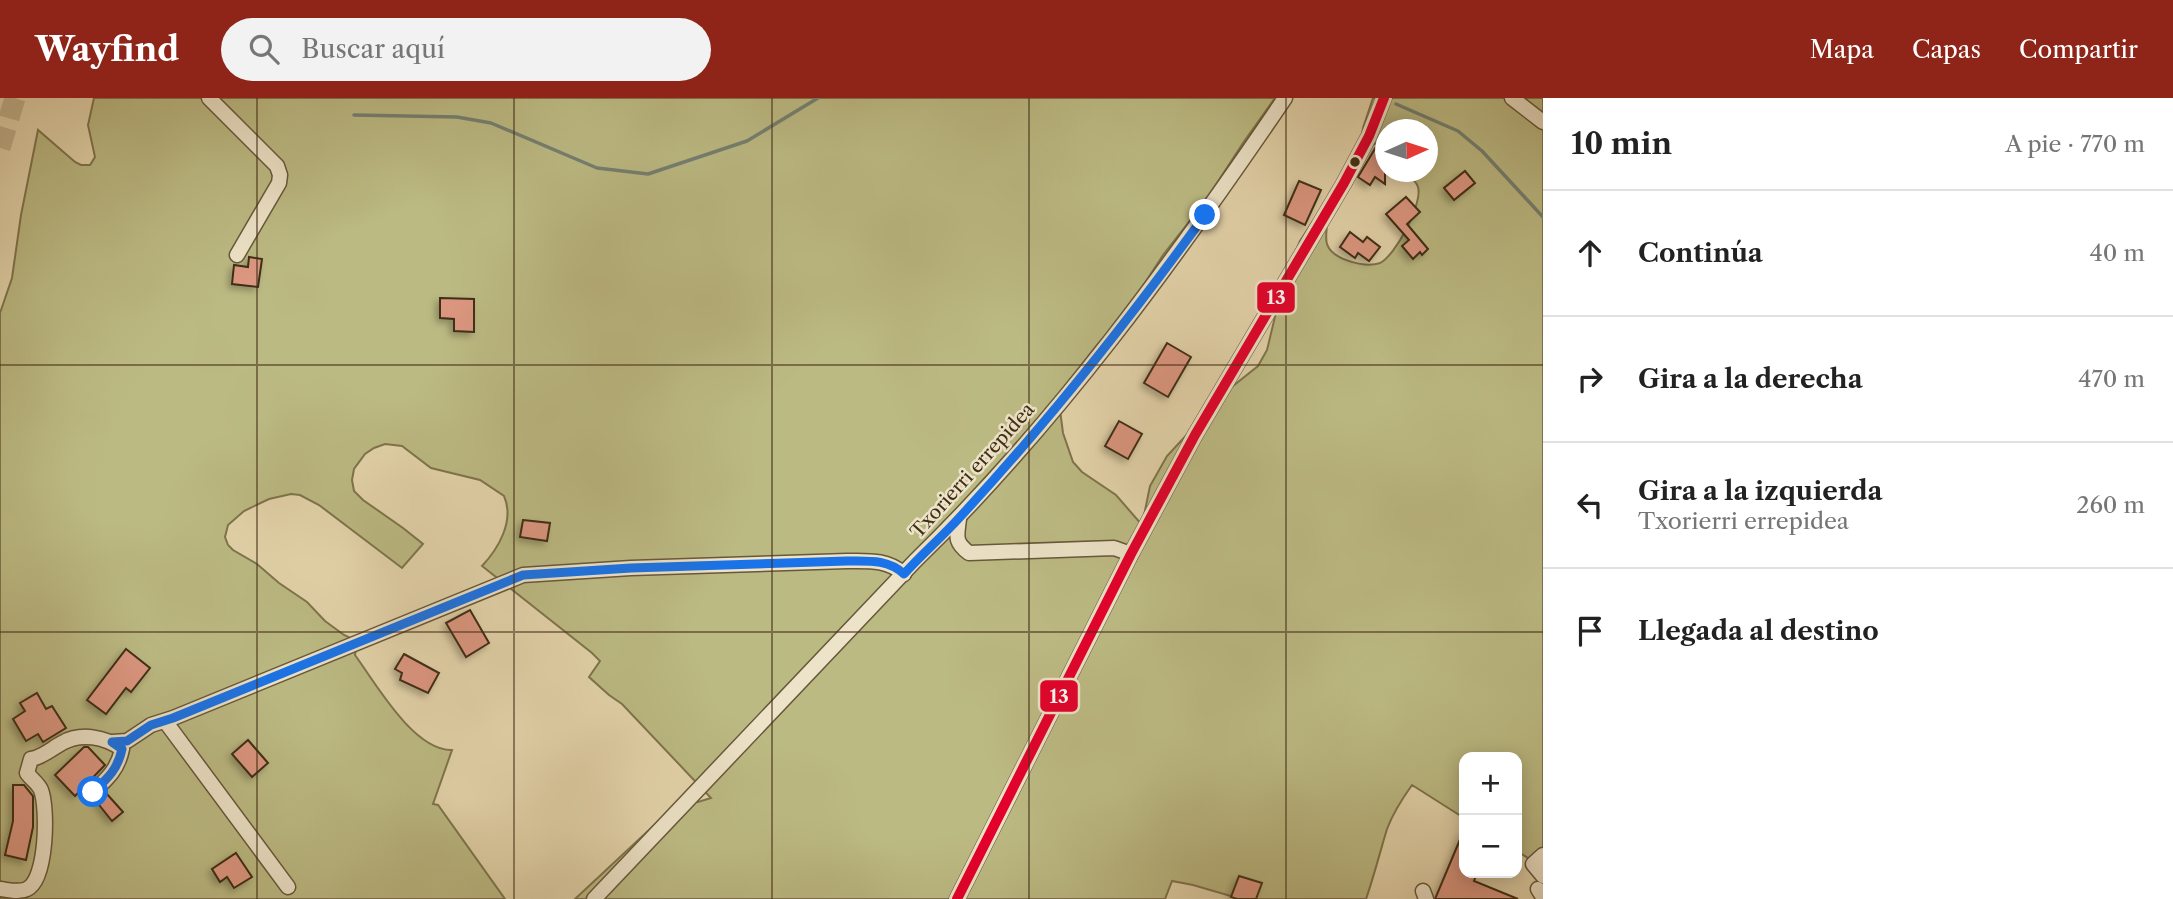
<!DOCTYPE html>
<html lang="es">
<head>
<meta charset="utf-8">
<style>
	body { margin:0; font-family:"Libre Caslon Text",serif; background:#f2f2f2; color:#222 }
	.controls { position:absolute; right:21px; bottom:21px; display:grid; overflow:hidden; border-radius:14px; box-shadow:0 4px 18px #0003 }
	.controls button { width:63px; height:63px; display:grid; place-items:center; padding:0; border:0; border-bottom:2px solid #e0e0e0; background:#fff; color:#222; font:35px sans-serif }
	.compass { position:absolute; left:1375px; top:21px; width:63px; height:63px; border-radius:50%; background:#fff; box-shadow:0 4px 18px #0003; rotate:87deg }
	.stop { position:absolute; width:21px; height:21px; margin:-16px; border:5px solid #1a73e8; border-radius:50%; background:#fff }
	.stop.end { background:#1a73e8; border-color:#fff; box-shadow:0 2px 7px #0008 }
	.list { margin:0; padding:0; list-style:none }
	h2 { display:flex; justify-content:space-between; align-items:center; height:91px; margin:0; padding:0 28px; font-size:30px }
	h2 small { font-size:23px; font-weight:400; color:#767676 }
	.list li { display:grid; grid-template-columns:46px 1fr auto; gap:21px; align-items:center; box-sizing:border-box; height:126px; padding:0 28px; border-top:2px solid #e0e0e0 }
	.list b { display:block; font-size:26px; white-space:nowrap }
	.list p { margin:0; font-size:23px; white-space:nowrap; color:#767676 }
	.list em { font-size:23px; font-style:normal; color:#767676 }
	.icon { flex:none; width:38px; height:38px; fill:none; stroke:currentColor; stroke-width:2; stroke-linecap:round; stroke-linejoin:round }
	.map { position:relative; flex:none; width:1543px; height:801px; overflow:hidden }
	header { display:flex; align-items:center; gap:42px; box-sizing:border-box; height:98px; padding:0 35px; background:#8f2418; color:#fff }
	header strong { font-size:33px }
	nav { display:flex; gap:38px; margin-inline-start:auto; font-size:24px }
	.search { width:490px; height:63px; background:#f2f2f2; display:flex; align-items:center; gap:18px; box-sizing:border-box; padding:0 24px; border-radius:38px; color:#767676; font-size:26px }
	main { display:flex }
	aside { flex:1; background:#fff }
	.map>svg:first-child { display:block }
	.green { fill:#bcba83; stroke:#7e744c; stroke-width:2 }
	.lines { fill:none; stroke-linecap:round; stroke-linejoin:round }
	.stream { stroke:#748072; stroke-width:3.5 }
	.building { fill:#dc9781; stroke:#3f2e16; stroke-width:2; filter:url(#shadow) }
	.highway-tunnel { stroke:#c3b38d; stroke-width:21; stroke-dasharray:21 10; stroke-linecap:butt }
	.minor-casing { stroke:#68583b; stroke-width:17 }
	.minor { stroke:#ede3c8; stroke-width:14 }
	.bus-1-casing { stroke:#ede3c8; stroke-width:16 }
	.bus-1 { stroke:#e4002b; stroke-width:10 }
	.route { stroke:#1a73e8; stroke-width:9 }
	.grid { fill:none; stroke:#3f2e16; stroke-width:2; stroke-opacity:0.55 }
	.bus-dot { fill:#3f2e16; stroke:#ede3c8; stroke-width:2.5 }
	.labels { text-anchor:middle; stroke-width:5; stroke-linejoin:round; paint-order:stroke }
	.street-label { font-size:19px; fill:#3f2e16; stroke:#ede3c8 }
	.line-badge { stroke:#ede3c8; stroke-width:2.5 }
	.badge-label { font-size:19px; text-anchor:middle; font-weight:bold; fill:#fff }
</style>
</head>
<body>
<header>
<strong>Wayfind</strong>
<div class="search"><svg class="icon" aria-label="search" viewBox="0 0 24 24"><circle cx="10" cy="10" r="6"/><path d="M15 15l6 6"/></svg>Buscar aquí</div>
<nav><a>Mapa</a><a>Capas</a><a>Compartir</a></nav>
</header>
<main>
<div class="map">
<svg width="1543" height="801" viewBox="0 0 1543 801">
	<defs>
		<filter id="shadow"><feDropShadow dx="-3.5" dy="3.5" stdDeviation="3.5" flood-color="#0004"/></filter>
	</defs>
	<rect width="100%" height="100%" fill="#e4d4ab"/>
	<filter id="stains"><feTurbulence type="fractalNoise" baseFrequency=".00286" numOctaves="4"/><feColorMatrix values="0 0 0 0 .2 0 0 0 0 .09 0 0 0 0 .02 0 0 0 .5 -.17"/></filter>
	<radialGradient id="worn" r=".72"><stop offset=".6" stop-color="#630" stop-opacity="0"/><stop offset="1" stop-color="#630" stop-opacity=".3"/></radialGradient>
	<!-- green -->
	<path class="green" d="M94,0H1275L1243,45L1206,102L1163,157L1123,219L1097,247L1058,297L1063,335L1073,364L1082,374L1116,397L1142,427L1150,388L1167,358L1228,292L1258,268L1267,252L1279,202L1288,171L1300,143L1313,123L1327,125C1327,131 1325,140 1327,146C1332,162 1366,170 1380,165C1395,158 1423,106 1418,89C1417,84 1408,77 1404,74H1428V32H1386L1385,48L1380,45L1360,49L1363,30L1373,0H1543V750L1534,764L1517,753V659H1464V720L1412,687C1402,701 1393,715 1387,731C1380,754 1374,778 1366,801H1241L1193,787L1172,783L1165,801H575L679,704H698L711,700L622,606L609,597L589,579L600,563L592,555L482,468C498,451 515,423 504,398L480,382L431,370L402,348L385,346L374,350L365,356L354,371L352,382L354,393L363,402L403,430L423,446L402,470L319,407L300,397L291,396L269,401L244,413L228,427L225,439L228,447L233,452L257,466L279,485L307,504L325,523L344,537L357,543L355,557C376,586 414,653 452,652L433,706L438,707L505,801H0V215L12,180L21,117L38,32L75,64L81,67H90L95,59L88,27Z"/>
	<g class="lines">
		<!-- stream -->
		<g class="stream">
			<polyline points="1396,6 1458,33 1482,53 1543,119"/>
			<polyline points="354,17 457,19 491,25 597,70 648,76 747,43 818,0"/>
		</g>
	</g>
	<!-- building -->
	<g class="building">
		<polygon points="1385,34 1385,86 1375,79 1370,87 1358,79"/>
		<polygon points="1465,73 1475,85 1454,102 1444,90"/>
		<polygon points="1299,83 1321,92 1305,127 1284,117"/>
		<polygon points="1406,99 1420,114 1407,126 1428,151 1422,157 1420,154 1413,161 1402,148 1409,142 1386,116"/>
		<polygon points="1350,134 1363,144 1367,139 1380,149 1369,163 1358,155 1355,160 1340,149"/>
		<polygon points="249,159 262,161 258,189 232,186 234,167 248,169"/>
		<polygon points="440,200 474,201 474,234 454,233 454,221 440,220"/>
		<polygon points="1167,245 1191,259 1168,299 1144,285"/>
		<polygon points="1119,323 1142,336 1128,361 1105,348"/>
		<polygon points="523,422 550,425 547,443 520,439"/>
		<polygon points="470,512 489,545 466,559 446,525"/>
		<polygon points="126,551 150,570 131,594 126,590 106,616 87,602"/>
		<polygon points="404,556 439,575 428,595 400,582 402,575 395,571"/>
		<polygon points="37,595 46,611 52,608 66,630 43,644 38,636 26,643 13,621 25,613 20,605"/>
		<polygon points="248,642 268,665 252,679 232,656"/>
		<polygon points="84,649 88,649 105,667 75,698 55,677"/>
		<polygon points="13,687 24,687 33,698 33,729 26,762 5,757 13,723"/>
		<polygon points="106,695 123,714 112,723 96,703"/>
		<polygon points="1464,732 1464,775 1477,775 1474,783 1518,801 1435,801"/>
		<polygon points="236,755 252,779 234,790 227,779 220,784 212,771"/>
		<polygon points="1239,778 1262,785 1256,801 1237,801 1231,799"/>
	</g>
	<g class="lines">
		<!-- highway-tunnel -->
		<polyline class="highway-tunnel" points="0,50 15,0"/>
		<!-- minor casing -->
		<g class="minor-casing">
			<g id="minor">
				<polyline points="209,0 277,68 280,77 279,85 237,157"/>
				<polyline points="1512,0 1543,24"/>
				<path d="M959,421C957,438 954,444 969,455L1114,450L1131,456"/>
				<polyline points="165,623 288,789"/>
				<path d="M112,644L127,643L151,627L173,620L523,477L631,470L847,463C868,463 887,461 904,476"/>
				<polyline points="1543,757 1533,766 1543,778"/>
				<path d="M0,791C9,792 19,795 27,791C47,782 48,710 41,692C38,685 31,681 27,675L31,661C43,659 51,651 62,645C81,634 105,639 122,651C118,671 108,680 93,694"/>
				<polyline points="1538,791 1543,799"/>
				<polyline points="1423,793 1426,801"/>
				<path d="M594,801L915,463C1057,325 1174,163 1285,0"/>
				<polyline points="957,801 1131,456 1195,337 1344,85 1369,38 1384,0"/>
			</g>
		</g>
		<!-- minor -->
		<use href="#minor" class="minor"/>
		<!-- bus-1 casing -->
		<g class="bus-1-casing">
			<polyline id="bus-1" points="957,801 1131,456 1195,337 1344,85 1369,38 1384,0"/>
		</g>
		<!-- bus-1 -->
		<use href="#bus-1" class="bus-1"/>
	</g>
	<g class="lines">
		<!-- route -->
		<path class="route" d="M93,694C108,680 118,671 122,651L112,644L127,643L151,627L173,620L523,477L631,470L847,463C868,463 888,461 904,476C922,456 942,439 960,419C1048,324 1129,222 1205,117"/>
	</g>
	<!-- grid -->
	<path class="grid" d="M257,0V801M514,0V801M772,0V801M1029,0V801M1286,0V801M0,267H1543M0,534H1543"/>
	<!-- markers -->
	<circle class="bus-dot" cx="1355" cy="64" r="6"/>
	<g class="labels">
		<!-- street labels -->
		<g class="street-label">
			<text transform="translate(972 372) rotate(-48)" y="7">Txorierri errepidea</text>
		</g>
	</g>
	<g class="line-badge">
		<rect x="1256" y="183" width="40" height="33" rx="7" fill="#e4002b"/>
		<rect x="1039" y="581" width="40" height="34" rx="7" fill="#e4002b"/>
	</g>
	<g class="badge-label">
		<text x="1276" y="206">13</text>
		<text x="1059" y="605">13</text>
	</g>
	<rect width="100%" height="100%" filter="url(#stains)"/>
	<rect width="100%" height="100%" fill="url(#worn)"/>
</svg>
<div class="controls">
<button>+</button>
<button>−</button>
</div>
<svg class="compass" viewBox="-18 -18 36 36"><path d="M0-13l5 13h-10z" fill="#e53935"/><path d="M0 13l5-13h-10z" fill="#767676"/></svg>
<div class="stop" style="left:93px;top:694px"></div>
<div class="stop end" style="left:1205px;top:117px"></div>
</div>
<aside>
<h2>10 min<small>A pie · 770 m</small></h2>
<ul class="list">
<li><svg class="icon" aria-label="ahead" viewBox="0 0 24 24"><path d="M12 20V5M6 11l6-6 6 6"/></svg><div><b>Continúa</b></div><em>40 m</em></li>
<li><svg class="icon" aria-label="right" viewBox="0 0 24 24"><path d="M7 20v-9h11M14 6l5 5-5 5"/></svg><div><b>Gira a la derecha</b></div><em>470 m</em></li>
<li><svg class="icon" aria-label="left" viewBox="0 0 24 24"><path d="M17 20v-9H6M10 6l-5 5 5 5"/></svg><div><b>Gira a la izquierda</b><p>Txorierri errepidea</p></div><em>260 m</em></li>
<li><svg class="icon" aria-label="arrive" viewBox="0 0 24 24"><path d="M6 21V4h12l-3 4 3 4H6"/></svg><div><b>Llegada al destino</b></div></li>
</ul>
</aside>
</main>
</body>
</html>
